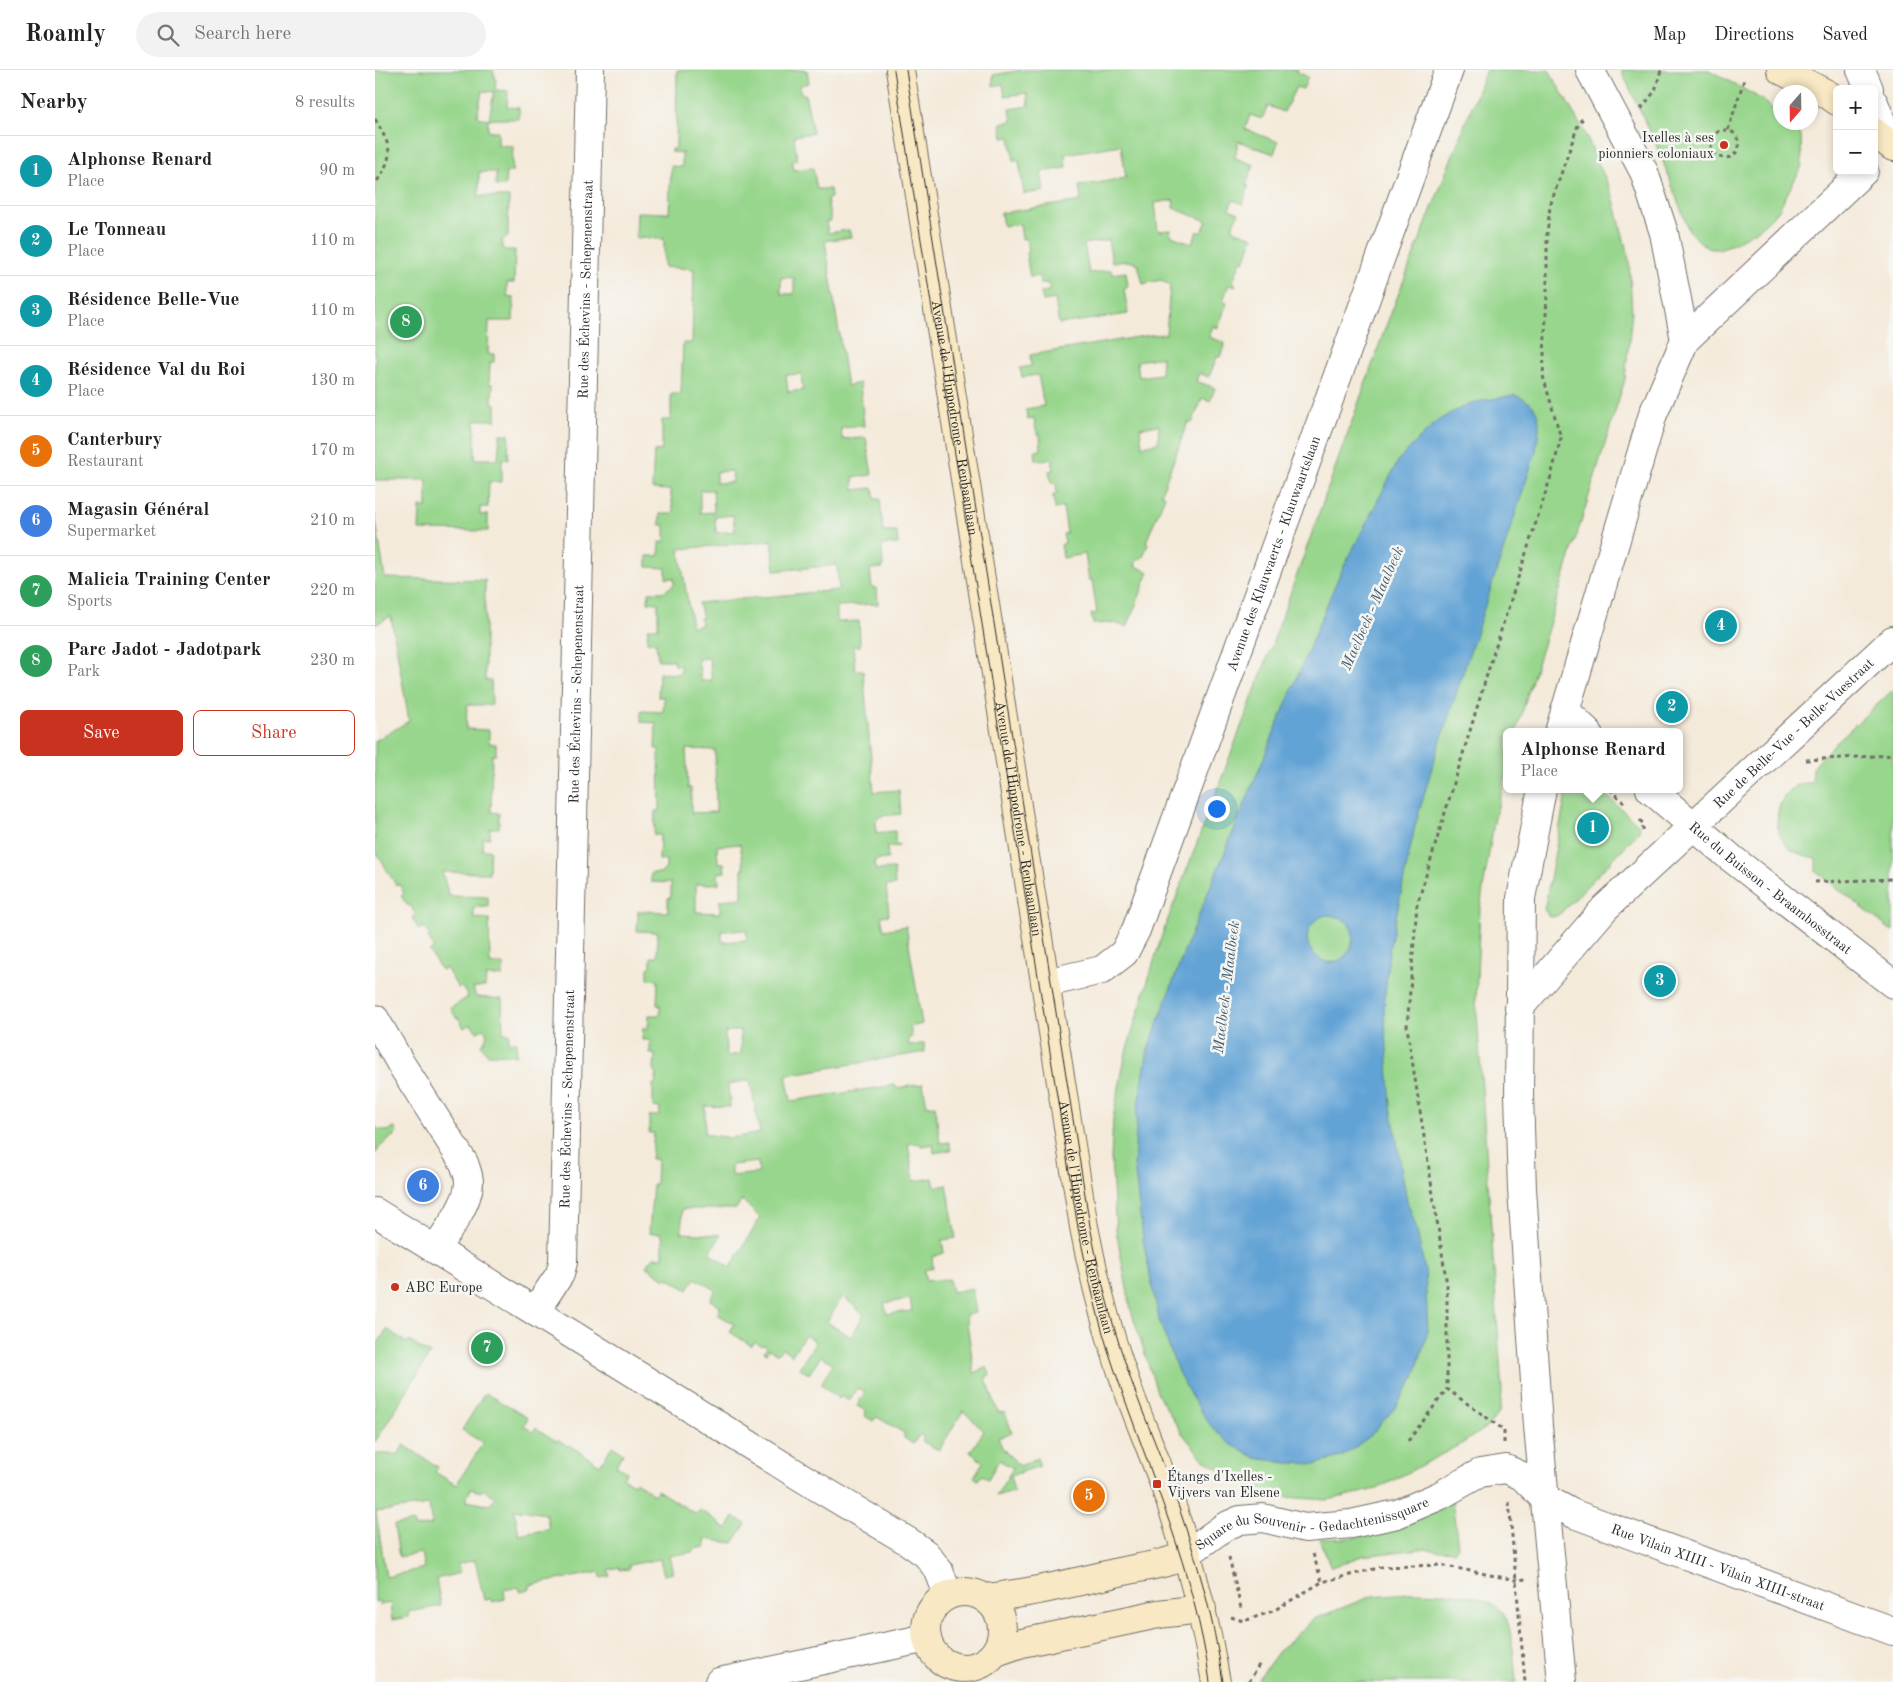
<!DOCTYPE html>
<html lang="en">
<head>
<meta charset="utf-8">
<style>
	body { margin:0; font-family:"Old Standard TT",serif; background:#f2f2f2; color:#202124 }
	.controls { position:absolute; right:15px; top:15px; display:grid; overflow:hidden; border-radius:8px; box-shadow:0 2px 8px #0003 }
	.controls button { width:45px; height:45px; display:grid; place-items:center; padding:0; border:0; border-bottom:1px solid #e0e0e0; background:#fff; color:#202124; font:25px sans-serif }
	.compass { position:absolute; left:1398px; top:15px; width:45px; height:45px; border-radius:50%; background:#fff; box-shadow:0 2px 8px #0003; rotate:200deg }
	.you { position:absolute; left:841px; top:738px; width:18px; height:18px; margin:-12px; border:4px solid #fff; border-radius:50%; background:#1a73e8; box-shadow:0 0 0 8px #1a73e833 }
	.badge { display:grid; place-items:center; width:32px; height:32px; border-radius:50%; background:#c8321e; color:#fff; font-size:16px; font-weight:700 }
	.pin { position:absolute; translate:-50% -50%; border:2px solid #fff; box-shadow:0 1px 5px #0006 }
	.popup { position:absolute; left:1128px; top:658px; width:180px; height:65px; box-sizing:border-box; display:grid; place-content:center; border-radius:8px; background:#fff; filter:drop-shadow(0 1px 4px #0005); font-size:16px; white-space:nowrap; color:#757577 }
	.popup b { font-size:19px; color:#202124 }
	.popup::after { content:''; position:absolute; left:50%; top:100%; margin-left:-10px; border:10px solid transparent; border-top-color:#fff }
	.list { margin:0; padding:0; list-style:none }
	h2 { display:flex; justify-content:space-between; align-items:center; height:65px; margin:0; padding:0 20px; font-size:21px }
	h2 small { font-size:16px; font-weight:400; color:#757577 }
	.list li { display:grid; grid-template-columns:32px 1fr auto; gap:15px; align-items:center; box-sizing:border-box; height:70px; padding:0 20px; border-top:1px solid #e0e0e0 }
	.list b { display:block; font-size:19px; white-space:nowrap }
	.list p { margin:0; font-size:16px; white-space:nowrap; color:#757577 }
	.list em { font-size:16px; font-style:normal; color:#757577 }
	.actions { display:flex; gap:10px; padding:15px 20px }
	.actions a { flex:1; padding:11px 0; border:1px solid #c8321e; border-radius:8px; text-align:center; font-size:18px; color:#c8321e }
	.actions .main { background:#c8321e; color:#fff }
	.icon { flex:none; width:28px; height:28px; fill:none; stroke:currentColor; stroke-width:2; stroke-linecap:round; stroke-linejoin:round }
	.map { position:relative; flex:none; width:1518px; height:1612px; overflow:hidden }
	header { display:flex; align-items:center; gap:30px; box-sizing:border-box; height:70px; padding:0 25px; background:#fff; border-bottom:1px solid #e0e0e0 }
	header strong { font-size:24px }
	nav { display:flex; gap:28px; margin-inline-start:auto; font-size:18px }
	.search { width:350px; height:45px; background:#f2f2f2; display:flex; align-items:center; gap:12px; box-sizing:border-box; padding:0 18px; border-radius:28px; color:#757577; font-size:19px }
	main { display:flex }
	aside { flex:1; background:#fff }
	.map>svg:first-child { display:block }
	.green { fill:#97d68c; stroke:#61805c; fill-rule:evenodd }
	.water { fill:#62a3d5; stroke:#466780; fill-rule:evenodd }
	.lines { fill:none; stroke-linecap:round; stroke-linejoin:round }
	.street-casing { stroke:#716e68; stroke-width:30 }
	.secondary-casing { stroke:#716e68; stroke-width:30 }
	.path { stroke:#716e68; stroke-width:3; stroke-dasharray:4 4; stroke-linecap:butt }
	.street { stroke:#fff; stroke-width:28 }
	.secondary { stroke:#f8e8c3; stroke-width:28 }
	.tram { stroke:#2b2b2b; stroke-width:1 }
	.poi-dot { fill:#c8321e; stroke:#f6f6f2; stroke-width:2 }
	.labels { text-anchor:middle; stroke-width:5; stroke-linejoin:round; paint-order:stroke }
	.poi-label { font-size:14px; fill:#2b2b2b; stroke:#f6f6f2; text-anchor:start }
	.street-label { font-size:14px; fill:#2b2b2b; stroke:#f6f6f2 }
	.water-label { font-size:15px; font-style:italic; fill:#415b6f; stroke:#f6f6f2 }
</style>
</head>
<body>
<header>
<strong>Roamly</strong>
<div class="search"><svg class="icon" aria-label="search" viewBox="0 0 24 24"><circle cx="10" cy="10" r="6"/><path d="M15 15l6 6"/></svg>Search here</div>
<nav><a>Map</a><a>Directions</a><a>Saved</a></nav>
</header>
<main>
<aside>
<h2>Nearby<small>8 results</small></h2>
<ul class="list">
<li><span class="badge" style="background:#0f9aa8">1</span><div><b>Alphonse Renard</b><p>Place</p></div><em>90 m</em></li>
<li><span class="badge" style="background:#0f9aa8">2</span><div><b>Le Tonneau</b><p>Place</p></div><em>110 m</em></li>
<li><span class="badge" style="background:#0f9aa8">3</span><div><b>Résidence Belle-Vue</b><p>Place</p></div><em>110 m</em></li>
<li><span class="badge" style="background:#0f9aa8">4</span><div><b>Résidence Val du Roi</b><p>Place</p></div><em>130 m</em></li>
<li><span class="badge" style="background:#e8710a">5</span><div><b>Canterbury</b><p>Restaurant</p></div><em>170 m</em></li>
<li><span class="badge" style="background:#3f7fe0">6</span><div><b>Magasin Général</b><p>Supermarket</p></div><em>210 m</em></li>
<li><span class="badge" style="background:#2e9e5b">7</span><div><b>Malicia Training Center</b><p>Sports</p></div><em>220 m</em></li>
<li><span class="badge" style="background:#2e9e5b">8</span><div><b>Parc Jadot - Jadotpark</b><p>Park</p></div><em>230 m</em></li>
</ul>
<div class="actions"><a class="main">Save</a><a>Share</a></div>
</aside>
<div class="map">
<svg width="1518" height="1612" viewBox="0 0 1518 1612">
	<rect width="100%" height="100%" fill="#f6f6f2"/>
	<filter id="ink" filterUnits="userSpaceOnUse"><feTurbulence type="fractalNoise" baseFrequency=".02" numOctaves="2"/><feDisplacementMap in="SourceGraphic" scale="10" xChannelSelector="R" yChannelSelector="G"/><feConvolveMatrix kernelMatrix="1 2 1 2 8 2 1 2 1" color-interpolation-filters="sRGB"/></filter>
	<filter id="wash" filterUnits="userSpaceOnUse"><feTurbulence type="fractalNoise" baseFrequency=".0096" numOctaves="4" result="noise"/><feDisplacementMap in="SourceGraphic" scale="20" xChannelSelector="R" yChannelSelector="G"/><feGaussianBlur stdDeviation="1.12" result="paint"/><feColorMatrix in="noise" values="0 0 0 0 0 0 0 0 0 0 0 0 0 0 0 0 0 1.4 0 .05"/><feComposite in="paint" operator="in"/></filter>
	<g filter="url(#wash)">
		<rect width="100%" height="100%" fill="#f4eada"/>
		<!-- green -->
		<g class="green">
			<path d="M0,0H118L121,10L120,20L133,21L132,37L144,38V49H113V61H123V75L138,76L137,102H131L130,116H121V102H104V126L134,127L133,167L127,170V177L130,180H140L139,213H132V227L139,228L138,251H114L113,284H119V292H115L114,314H118L117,333L121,334V350H100V389H123L125,364H134L133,389H127V412H114L113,437H105V445H113V461L44,460L45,437H52V410H0ZM107,21L119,22L114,49L102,47Z"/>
			<path d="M302,0H432L434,13L425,15L426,24H430L438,63L419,66L422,90L417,91L419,100L438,98L442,119H455L456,128L452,129L456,151L451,152L453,163L474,160L476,167L450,171L472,316L485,313L489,356L466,358L467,369L491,368L497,405L478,407L479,420L498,418L500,429H505L508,462H522L523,474L507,475L508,498L495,499L497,518H502L503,534L462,536V552L484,551L485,576L478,577L480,600H488L499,722L524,720L526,744L505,746L501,751V763L520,761V771L525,776L512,777L513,789L500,790V800L519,799L520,815L511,816L514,845L506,846L509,860L531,856L547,954L535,957L537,967L533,968L534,975L549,974L550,982L411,1005L416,1031L520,1015L521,1018L548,1014L552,1036L560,1035L565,1073L574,1072L576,1080L559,1083L558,1074L546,1076L544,1073L533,1074L539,1111L558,1108L560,1117L572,1115L581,1168L567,1170L569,1183L557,1187L558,1198L549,1200L551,1211L574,1209L577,1222L597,1218L601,1243L591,1245L599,1303L612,1297L615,1305L612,1306L611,1309L623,1342L630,1343L637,1362L623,1368L628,1379L645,1396L662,1388L665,1396L635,1406L639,1421L621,1426L638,1398L624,1390L613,1409L607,1405L603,1410L599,1407L608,1392L595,1382L609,1361L588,1341L564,1380L548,1372V1366L545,1364L538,1374L529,1368V1363L502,1347L498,1351L490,1346L491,1341L482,1336L490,1322L482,1318L474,1331L466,1326L464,1329L446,1314L458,1294L446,1286L434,1304L424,1298L441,1272L430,1265L417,1285L407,1278L403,1284L394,1279L391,1284L389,1282L392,1277L388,1275L387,1276L380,1272L377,1276L355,1262L359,1254L342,1244L346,1237L335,1230L341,1220L320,1208L313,1220L291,1207L290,1209L271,1196L279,1187H288V1167H286V1163H274L278,1114H281L282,1089H276L279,1063H274V1046H284L285,1038L278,1037V1014H281V1003L279,1000L280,984H275V970H267L268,958H273L274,945H285V935H282L283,910L273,909V898L276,895V887H282L283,862L262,861L263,841L293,842V828L296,827V813L276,812V803H286L291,798V790H284L285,765H279L280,741H285L284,679H280L281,653L266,652V641L288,642L289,627H283L284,603L305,604L306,596L299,595L298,590H283L281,573L272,572L273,558H283V533L273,532L274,522H288L299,515V508H291V498L272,497V486H284L285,472H290V455H285V444H299L295,420L277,419L279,381L287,380V350H296V324H306L308,273H317L319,199L289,197V169L261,168L262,142L294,143L296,96L307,97V83L296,82V79H301ZM406,207L419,208V224H406ZM426,304L428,320L413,322L411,305ZM357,401L358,412L341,413V402ZM325,420H338L339,442L325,443ZM358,445L360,461L341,463L340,447ZM397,471L400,501L462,495L464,520L323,533L328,547L325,548L326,555L317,557L304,479ZM334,588L337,610L326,611L323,589ZM311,679L340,680L341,742L316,743V718H313ZM365,774L369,799H367V828L345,830V843L321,842V814H344L343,803L350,802L349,793H343L342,776ZM371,860L372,870L347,872V861ZM365,960L366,984L351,986L350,962ZM375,1010L385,1063L356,1068L330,1064V1036L355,1037L353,1014ZM383,1092L384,1103L356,1106V1095ZM367,1130L385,1148L356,1197L335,1184L346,1165L307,1163V1139H361ZM468,1226L489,1245L476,1267L452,1252ZM535,1229L537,1241L512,1244L509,1233Z"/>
			<path d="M648,0H923L922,2L933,7L928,19L921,17L909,42L893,36L887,49L875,45L870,59L903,72L899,84L863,71L860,88L879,95L871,115L874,116L868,134L858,130L854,139L864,143L858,154V160L878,167L869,192L866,191L858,211L861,216L854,214L848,231L852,233L843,258L838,256L834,267L850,273L845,287H842L834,307L824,303L821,311L840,318L835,331L827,328L817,353L813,352L786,424L790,426L771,472L773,473L768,487L762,490L760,496L774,502L752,557L739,553L718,554L716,544L722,543L717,510H714L710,484L688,488L686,475L690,473L688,464L692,463L688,437L680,439L678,425H682L681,413H676L674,401L679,400L677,389L661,390L660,381L666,380L665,364H662L659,348L652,349L651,339L669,336L663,305L647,307L645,298L656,296L655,285L775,265L791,264L795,216L786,210L768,214L763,194L753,191L737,192L733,170L709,174L714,203L736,200L737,204L751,202L753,217L749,219L753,244L684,254L680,229L668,231L666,222L674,221L673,213L665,214L664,206L655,207L651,183L653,182L651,168L647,169L645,154L628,156L626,143L706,131L704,116L751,108L746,75L690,84L691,98L666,102L669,121L649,124L644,91H639L635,67L628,68L626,53L637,51L635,39L654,36L652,23L630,26L628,14L618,16V5ZM799,130L798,138L832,151L827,162H822L817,174L795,165L796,160L783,161L780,133ZM787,287L786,304L764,307L762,291ZM784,355L783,373L767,376L765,358Z"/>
			<polygon points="1111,0 1174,0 1211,65 1238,126 1254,190 1257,242 1250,309 1141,662 1132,662 1132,701 1119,752 1105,838 1101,929 1127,1322 1125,1341 1113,1356 1088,1373 1002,1419 953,1430 909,1427 869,1413 828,1389 807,1363 783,1325 756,1240 741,1160 736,1089 738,1048 751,982 787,865 890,594 1011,256"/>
			<polygon points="1246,0 1334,0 1388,30 1405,46 1406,52 1412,53 1426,65 1427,96 1403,141 1384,159 1358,174 1344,179 1336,179 1326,173 1314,161 1284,81"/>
			<polygon points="0,445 10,508 110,510 110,610 116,610 117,635 92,635 91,659 114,660 114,673 121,674 121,685 117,685 116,742 124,743 124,758 115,758 115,768 108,768 107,780 115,780 114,803 67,802 74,826 113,827 113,837 99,837 99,848 114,849 115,894 128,894 128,906 111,906 110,917 98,918 101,927 127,929 128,963 134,963 134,972 142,972 141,985 112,984 106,974 109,972 112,965 109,959 102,962 97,955 94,955 89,958 83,947 81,948 76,938 93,927 86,916 83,918 71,898 66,900 54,881 59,878 53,867 55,866 49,857 44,860 37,848 41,845 35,835 33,836 26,826 29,823 24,814 21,815 0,780 0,671 34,651 16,546 0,555"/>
			<path d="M1518,620V862L1441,801V788C1431,786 1420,784 1412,776C1395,759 1401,723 1425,714C1429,713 1433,713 1437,712L1438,698L1458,675Z"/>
			<polygon points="1192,719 1224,719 1265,756 1264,762 1186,843 1179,847 1174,846 1169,840"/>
			<polygon points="0,1055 2,1059 12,1061 19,1057 22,1063 6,1076 0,1084"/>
			<polygon points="12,1259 32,1273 34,1271 55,1284 0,1372 0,1278"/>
			<path d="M110,1323L153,1348L149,1355L158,1362L161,1358L181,1371L183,1370L193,1376L194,1375L225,1395L237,1376L248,1383L241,1395L252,1402L248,1408L259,1414L261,1411L279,1425L282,1420L321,1444L325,1440L344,1452L343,1454L352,1459L359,1447L371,1454L358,1473L330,1469L331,1477L320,1479L318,1482L294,1486L298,1503L289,1505L285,1489L254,1495V1499L245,1500L244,1497L233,1500L235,1506L226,1508L225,1502L155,1515V1519L145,1521L144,1517L129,1520L130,1529L117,1532L116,1529L109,1530L100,1490L83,1494L85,1503L61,1509L66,1536L33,1542L34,1547L17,1550L15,1533L5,1535L4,1531L0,1532V1384H23L29,1375L63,1397L60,1402L81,1415L108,1373L87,1360ZM96,1419L106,1422L108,1419L120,1427L115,1435L90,1431ZM54,1435L57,1455L40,1458L38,1452L19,1455L24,1487L46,1483L49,1498L11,1507L1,1442ZM139,1439L171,1444L174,1459L144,1465Z"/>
			<polygon points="1077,1431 1083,1476 1080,1481 1045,1479 987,1486 956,1497 944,1469 979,1468 1035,1453"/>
			<path d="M1046,1522C1069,1523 1115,1523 1129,1544C1138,1559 1139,1594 1141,1612H883L884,1608L904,1581L939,1549L997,1526Z"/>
		</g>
		<!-- water -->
		<path class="water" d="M1139,325C1170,335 1165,354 1161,381L1058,694L1040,756L1014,881L1009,937L1016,1036L1032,1131L1041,1156L1050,1200L1053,1261L1039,1308L1020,1338L994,1367L968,1386L942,1394L912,1393L881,1388L855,1374L836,1356L816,1326L803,1302L784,1250L768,1170L759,1095L762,1041L773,980L813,871L963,508L1024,389L1061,352L1074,344L1096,333ZM951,845C1003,847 969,916 939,884C930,875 930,859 941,850C943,848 948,846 951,845Z"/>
	</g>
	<g filter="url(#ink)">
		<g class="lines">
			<!-- street casing -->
			<g class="street-casing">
				<g id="street">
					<polyline points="1215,0 1269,102 1289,163 1310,270"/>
					<polyline points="1486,0 1494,19"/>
					<polyline points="1499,33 1516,75"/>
					<polyline points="1190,640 1213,662"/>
					<polyline points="1184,662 1278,344 1310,270 1489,101"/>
					<polyline points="1167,719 1146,828 1144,1025 1147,1119 1163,1356 1187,1612"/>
					<path id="s1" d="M1275,719L1356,788L1518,914"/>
					<path id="s2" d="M671,913L727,900L749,883L761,860L1074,0"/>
					<path id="s3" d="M1144,938L1230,838L1518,570"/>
					<path d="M0,949L26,994L89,1093C91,1099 94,1106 94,1112C94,1133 72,1162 60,1179"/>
					<polyline points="0,1142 439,1415 534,1472 551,1484 564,1501 573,1525"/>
					<path id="s4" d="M160,1241L185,1204L188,1192L215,0"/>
					<path id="s5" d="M812,1484L849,1457L865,1450L888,1448L930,1458L976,1454L1022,1444L1064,1426L1105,1403L1131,1399L1147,1406L1169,1428L1199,1444L1518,1561"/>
					<polyline points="344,1612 552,1568"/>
				</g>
			</g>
			<!-- secondary casing -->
			<g class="secondary-casing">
				<g id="secondary">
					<path id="s6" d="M525,0L709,1157C718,1203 729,1249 744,1293C758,1338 778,1381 793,1425C814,1486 830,1548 841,1612"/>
					<polyline points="1406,0 1452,24 1462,31"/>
					<polyline points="1499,62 1518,77"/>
					<circle cx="589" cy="1560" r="38"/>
					<path d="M611,1528C658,1523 704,1511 749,1501C768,1497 797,1493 812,1484"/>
					<polyline points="621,1582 647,1573 783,1544 827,1539"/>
				</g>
			</g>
			<!-- path -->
			<g class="path">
				<polyline points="1266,39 1280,21 1286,0"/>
				<path d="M0,49C17,79 20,85 0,114"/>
				<circle cx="1350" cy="74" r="14"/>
				<polyline points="1353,60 1369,10"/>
				<polyline points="1431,690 1518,685"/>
				<polyline points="1235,719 1250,734"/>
				<polyline points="1265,750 1268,754 1268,762"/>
				<polyline points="1440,812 1518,809"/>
				<polyline points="1033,1371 1072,1319"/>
				<polyline points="1129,1373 1129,1360 1072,1319 1072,1215 1032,957 1042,835 1118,585 1176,406 1186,368 1168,306 1172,225 1172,165 1175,136 1204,52 1209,48"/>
				<polyline points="1134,1432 1150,1612"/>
				<polyline points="938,1484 947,1512"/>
				<polyline points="854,1487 866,1538"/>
				<polyline points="856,1547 868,1551 875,1549 898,1541 947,1512 1007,1497 1066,1495 1140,1510 1151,1509"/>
				<polyline points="874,1612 885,1593"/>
			</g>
			<!-- street -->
			<use href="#street" class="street"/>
			<!-- secondary -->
			<use href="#secondary" class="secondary"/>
			<!-- tram -->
			<g class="tram">
				<path d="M519,0L703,1158C713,1205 723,1252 739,1298C774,1402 820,1502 835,1612"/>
				<path d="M531,0L715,1156C724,1202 735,1248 750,1292C764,1336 783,1377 798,1421C820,1482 839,1547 848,1612"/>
			</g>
		</g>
	</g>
	<!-- markers -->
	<g class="poi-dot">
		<circle cx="1349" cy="75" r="5"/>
		<circle cx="20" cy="1217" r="5"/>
		<rect x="777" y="1409" width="10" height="10" rx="2.5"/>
	</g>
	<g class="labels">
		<!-- poi labels -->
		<g class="poi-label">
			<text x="1339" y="72" text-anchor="end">Ixelles à ses<tspan x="1339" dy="16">pionniers coloniaux</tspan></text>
			<text x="30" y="1222">ABC Europe</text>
			<text x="792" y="1411">Étangs d'Ixelles -<tspan x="792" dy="16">Vijvers van Elsene</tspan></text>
		</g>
		<!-- street labels -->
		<g class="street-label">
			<text dy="5" stroke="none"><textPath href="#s4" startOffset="1030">Rue des Échevins - Schepenenstraat</textPath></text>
			<text dy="5" stroke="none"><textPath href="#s6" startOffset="352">Avenue de l'Hippodrome - Renbaanlaan</textPath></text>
			<text dy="5" stroke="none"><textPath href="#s2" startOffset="512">Avenue des Klauwaerts - Klauwaartslaan</textPath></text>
			<text dy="5" stroke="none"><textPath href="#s4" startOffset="625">Rue des Échevins - Schepenenstraat</textPath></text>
			<text dy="5" stroke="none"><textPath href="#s3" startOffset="389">Rue de Belle-Vue - Belle-Vuestraat</textPath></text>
			<text dy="5" stroke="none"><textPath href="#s6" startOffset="758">Avenue de l'Hippodrome - Renbaanlaan</textPath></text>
			<text dy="5" stroke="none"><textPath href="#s1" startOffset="156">Rue du Buisson - Braambosstraat</textPath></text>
			<text dy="5" stroke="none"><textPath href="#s4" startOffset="220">Rue des Échevins - Schepenenstraat</textPath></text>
			<text dy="5" stroke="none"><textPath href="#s6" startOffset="1162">Avenue de l'Hippodrome - Renbaanlaan</textPath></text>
			<text dy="5" stroke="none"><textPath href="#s5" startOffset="134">Square du Souvenir - Gedachtenissquare</textPath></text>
			<text dy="5" stroke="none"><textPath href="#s5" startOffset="578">Rue Vilain XIIII - Vilain XIIII-straat</textPath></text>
		</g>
		<!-- water labels -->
		<g class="water-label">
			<text transform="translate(997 538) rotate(-66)" y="5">Maelbeek - Maalbeek</text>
			<text transform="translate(851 917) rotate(-83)" y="5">Maelbeek - Maalbeek</text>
		</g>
	</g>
</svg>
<div class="controls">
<button>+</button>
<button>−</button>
</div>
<svg class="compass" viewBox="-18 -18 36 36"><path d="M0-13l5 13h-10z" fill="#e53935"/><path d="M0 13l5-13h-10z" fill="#757577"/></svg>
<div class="you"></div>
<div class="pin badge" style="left:1218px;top:758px;background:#0f9aa8">1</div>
<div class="popup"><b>Alphonse Renard</b>Place</div>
<div class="pin badge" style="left:1297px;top:637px;background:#0f9aa8">2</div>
<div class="pin badge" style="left:1285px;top:911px;background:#0f9aa8">3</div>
<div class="pin badge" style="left:1346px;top:556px;background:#0f9aa8">4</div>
<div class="pin badge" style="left:714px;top:1426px;background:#e8710a">5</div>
<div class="pin badge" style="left:48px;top:1116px;background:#3f7fe0">6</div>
<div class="pin badge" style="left:112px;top:1278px;background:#2e9e5b">7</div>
<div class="pin badge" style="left:31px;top:252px;background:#2e9e5b">8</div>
</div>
</main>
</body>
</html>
